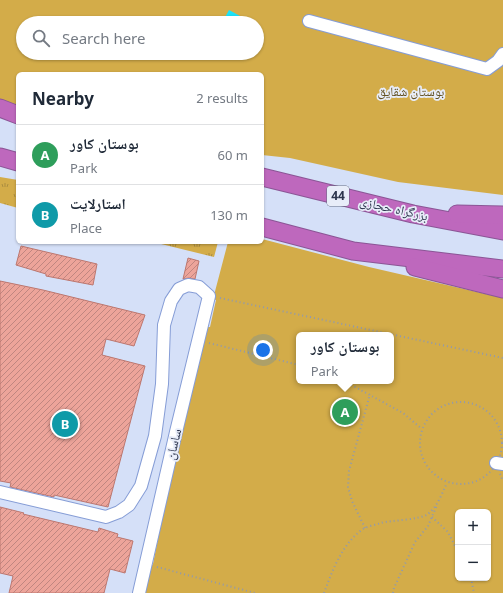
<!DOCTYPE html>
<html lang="en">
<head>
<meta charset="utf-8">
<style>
	body { margin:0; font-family:"Noto Sans","Noto Naskh Arabic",sans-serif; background:#f2f2f3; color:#1f2937 }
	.controls { position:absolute; right:12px; bottom:12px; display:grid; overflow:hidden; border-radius:6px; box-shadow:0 1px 3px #0004 }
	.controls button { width:36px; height:36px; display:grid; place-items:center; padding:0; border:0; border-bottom:1px solid #e0e1e3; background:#fff; color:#1f2937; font:20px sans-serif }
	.you { position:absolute; left:263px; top:350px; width:14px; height:14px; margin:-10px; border:3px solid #fff; border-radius:50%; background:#1a73e8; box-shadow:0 0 0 6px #1a73e833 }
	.badge { display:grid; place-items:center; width:26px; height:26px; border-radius:50%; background:#907116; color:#fff; font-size:13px; font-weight:700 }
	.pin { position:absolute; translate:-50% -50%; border:2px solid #fff; box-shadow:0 1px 4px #0006 }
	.popup { position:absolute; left:296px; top:332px; width:98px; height:52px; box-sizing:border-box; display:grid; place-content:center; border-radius:6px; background:#fff; filter:drop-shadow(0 1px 3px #0005); font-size:13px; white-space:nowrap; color:#747a83 }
	.popup b { font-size:15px; color:#1f2937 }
	.popup::after { content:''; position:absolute; left:50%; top:100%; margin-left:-8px; border:8px solid transparent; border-top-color:#fff }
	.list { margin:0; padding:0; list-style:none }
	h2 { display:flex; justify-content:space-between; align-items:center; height:52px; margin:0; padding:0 16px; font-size:17px }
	h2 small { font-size:13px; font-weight:400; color:#747a83 }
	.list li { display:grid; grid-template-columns:26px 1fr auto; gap:12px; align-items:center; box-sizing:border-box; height:60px; padding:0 16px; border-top:1px solid #e0e1e3 }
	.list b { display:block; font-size:15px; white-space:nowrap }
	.list p { margin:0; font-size:13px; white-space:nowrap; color:#747a83 }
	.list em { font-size:13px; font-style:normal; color:#747a83 }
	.icon { flex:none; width:22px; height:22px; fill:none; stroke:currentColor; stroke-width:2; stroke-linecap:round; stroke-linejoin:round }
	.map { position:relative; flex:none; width:503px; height:593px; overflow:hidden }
	.search { position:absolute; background:#fff; box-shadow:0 1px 3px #0004; left:16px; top:16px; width:248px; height:44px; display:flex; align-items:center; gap:10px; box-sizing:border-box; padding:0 14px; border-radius:22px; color:#747a83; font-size:15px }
	.panel { position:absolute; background:#fff; box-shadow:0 1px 3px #0004; left:16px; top:72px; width:248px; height:172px; border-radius:6px }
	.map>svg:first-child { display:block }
	.grass { fill:url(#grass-tufts) }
	.park { fill:#d3ac49; fill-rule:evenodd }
	.water { fill:#1be2f8 }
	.building { fill:url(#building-hatch); stroke:#bc776f }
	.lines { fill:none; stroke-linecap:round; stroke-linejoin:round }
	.minor-casing { stroke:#869dd6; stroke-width:14 }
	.highway-casing { stroke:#8b5696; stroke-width:19 }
	.path { stroke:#8f99b1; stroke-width:2; stroke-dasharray:1 3; stroke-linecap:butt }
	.minor { stroke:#fff; stroke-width:12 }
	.highway { stroke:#be68bd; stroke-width:17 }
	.labels { text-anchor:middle; stroke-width:3.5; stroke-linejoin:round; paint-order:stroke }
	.shield { fill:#e8edf9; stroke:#646c81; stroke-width:1 }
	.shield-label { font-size:12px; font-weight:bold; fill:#2c354d }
	.park-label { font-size:13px; fill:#635122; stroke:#e8edf9 }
	.street-label { font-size:13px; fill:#2c354d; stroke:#e8edf9 }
</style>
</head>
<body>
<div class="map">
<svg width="503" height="593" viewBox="0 0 503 593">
	<defs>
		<pattern id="grass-tufts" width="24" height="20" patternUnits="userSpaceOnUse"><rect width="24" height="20" fill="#d3ac49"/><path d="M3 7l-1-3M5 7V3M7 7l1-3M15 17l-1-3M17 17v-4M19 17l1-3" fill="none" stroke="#ab8d3f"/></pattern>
		<pattern id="building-hatch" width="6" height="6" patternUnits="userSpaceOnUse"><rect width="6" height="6" fill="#eda49a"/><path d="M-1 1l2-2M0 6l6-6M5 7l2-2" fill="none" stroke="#c08680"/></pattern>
	</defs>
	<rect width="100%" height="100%" fill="#d5e0f8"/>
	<!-- grass -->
	<g class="grass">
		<polygon points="0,177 18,180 18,208 0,203"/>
		<polygon points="153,242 218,242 214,257"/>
	</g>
	<!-- park -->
	<g class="park">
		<path d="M0,0H503V195L398,182L290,158L262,155V74H18V106L0,100ZM23,23H257V53H23Z"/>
		<path d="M262,239L369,267L503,298V593H145L151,567L153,564C168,484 190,406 207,327H210L216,300L213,299L228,242H262ZM299,335H391V381H299ZM458,512H488V578H458Z"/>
	</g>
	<!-- water -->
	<polygon class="water" points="229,10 253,23 222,23"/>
	<!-- building -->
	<g class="building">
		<polygon points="21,246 97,264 93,285 46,276 46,274 16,265"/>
		<polygon points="188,258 199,261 195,279 189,278 183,279"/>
		<polygon points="0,281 43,290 145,315 134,346 106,339 102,355 145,366 108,507 54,495 54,497 10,487 11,483 0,481"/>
		<polygon points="0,507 24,513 23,514 98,532 99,528 118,534 117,537 133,541 125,573 110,569 104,593 9,593 13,576 0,573"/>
	</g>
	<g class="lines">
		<!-- minor casing -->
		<g class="minor-casing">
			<g id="minor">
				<polyline points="309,21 487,69 498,61 503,54"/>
				<polyline points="496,463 503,464"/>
				<polyline points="0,492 106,517 119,512 129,505 141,486 155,436 162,384 164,325 171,301 179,289 188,285 199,287 209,296 176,432 139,593"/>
			</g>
		</g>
		<!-- highway casing -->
		<g class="highway-casing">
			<g id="highway">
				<polyline points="0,108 18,115"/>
				<polyline points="0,157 18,162"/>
				<polyline points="262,177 413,214 503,231"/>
				<polyline points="457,214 503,215"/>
				<polyline points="262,227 353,251 503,269"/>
				<polyline points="415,267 503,289"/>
			</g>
		</g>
		<!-- path -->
		<g class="path">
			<polyline points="220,298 503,358"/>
			<polyline points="209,343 299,365"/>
			<polyline points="344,381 403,413 422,429"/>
			<circle cx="461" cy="443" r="41"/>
			<polyline points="500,474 503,481"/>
			<polyline points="432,517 448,532 458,552"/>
			<polyline points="365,528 352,501 348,487 349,471 370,394"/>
			<polyline points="157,567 255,593"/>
			<polyline points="471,578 474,593"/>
			<path d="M324,593C333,569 342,544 363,529C368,526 375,525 381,523C392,520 420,520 428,514C438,506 442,493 447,483"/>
			<polyline points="393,593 394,588 415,542 428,526 437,505"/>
		</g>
		<!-- minor -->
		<use href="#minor" class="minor"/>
		<!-- highway -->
		<use href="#highway" class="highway"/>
	</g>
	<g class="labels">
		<!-- shield labels -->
		<rect class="shield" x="327" y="186" width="22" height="20" rx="3"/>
		<g class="shield-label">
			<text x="338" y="200">44</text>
		</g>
		<!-- park labels -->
		<g class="park-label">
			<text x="411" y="96">بوستان شقایق</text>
		</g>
		<!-- street labels -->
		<g class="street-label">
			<text transform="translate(394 208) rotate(13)" y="5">بزرگراه حجازی</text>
			<text transform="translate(173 444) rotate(-77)" y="5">ساسان</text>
		</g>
	</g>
</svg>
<div class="controls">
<button>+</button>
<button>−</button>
</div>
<div class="you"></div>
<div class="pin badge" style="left:345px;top:412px;background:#2e9e5b">A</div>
<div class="popup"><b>بوستان کاور</b>Park</div>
<div class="pin badge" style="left:65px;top:424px;background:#0f9aa8">B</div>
<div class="search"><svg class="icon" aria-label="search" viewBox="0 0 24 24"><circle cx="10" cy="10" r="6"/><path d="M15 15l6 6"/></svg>Search here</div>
<section class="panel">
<h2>Nearby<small>2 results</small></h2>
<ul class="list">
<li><span class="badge" style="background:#2e9e5b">A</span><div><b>بوستان کاور</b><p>Park</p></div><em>60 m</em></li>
<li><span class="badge" style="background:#0f9aa8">B</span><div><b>استارلایت</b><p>Place</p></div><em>130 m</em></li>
</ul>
</section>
</div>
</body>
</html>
